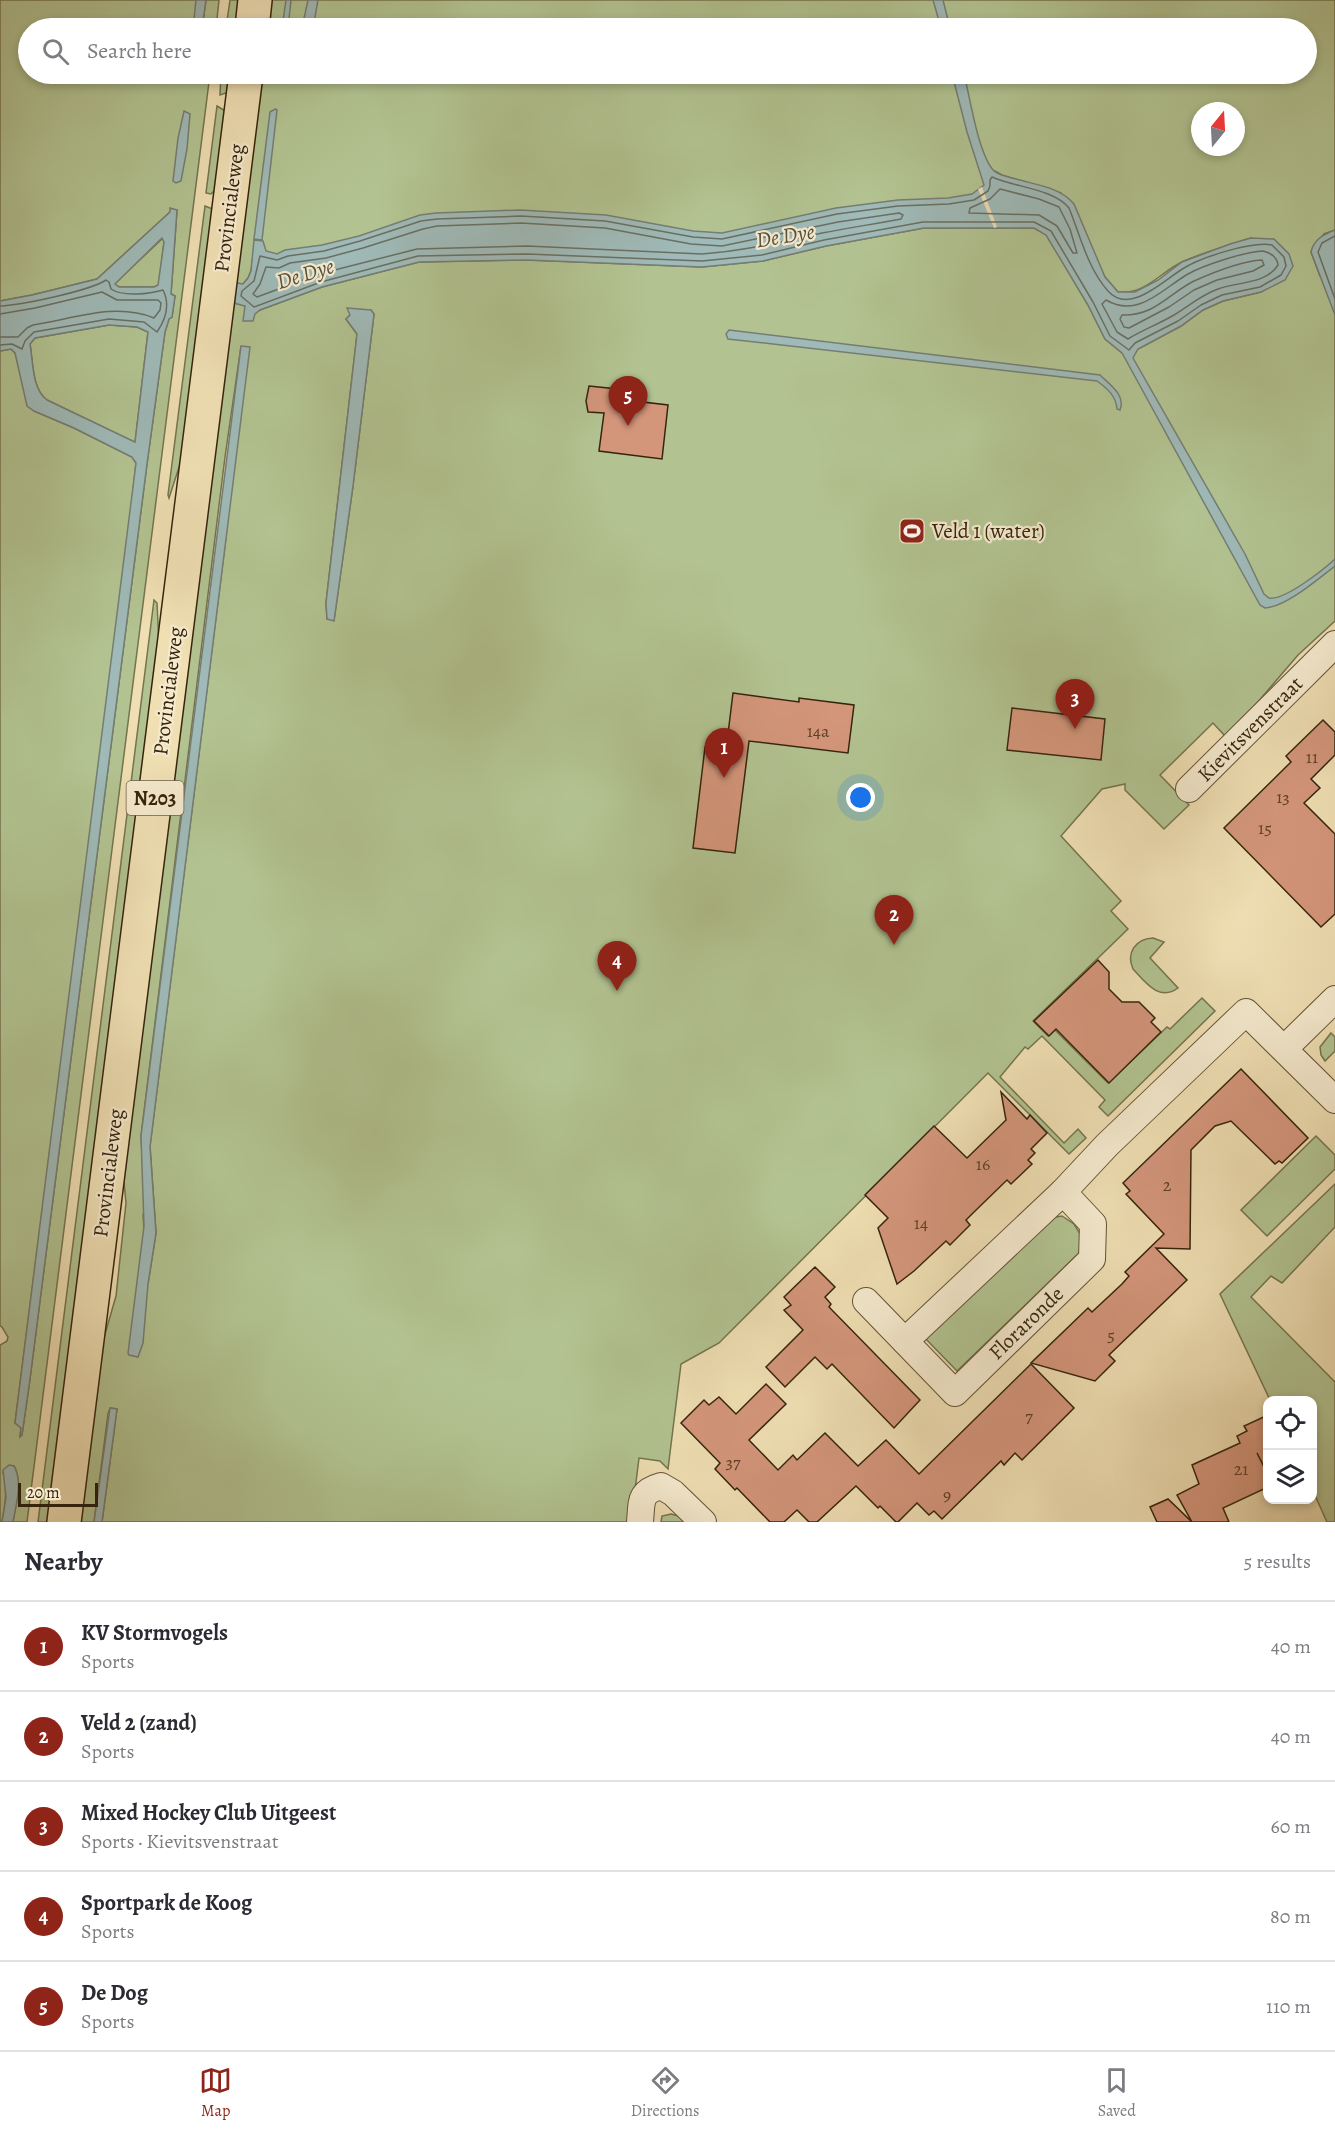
<!DOCTYPE html>
<html lang="en">
<head>
<meta charset="utf-8">
<style>
	body { margin:0; font-family:Alegreya,serif; background:#f2f2f3; color:#2b2b33 }
	.controls { position:absolute; right:18px; bottom:18px; display:grid; overflow:hidden; border-radius:12px; box-shadow:0 3px 9px #0003 }
	.controls button { width:54px; height:54px; display:grid; place-items:center; padding:0; border:0; border-bottom:2px solid #e1e1e2; background:#fff; color:#2b2b33; font:30px sans-serif }
	.compass { position:absolute; left:1191px; top:102px; width:54px; height:54px; border-radius:50%; background:#fff; box-shadow:0 3px 9px #0003; rotate:18deg }
	.scale { position:absolute; left:18px; bottom:15px; width:80px; box-sizing:border-box; padding-left:6px; border:3px solid #36240d; border-top:0; font-size:16px; line-height:21px; white-space:nowrap; color:#36240d; -webkit-text-stroke:4px #f5eace; paint-order:stroke }
	.you { position:absolute; left:861px; top:798px; width:21px; height:21px; margin:-15px; border:4px solid #fff; border-radius:50%; background:#1a73e8; box-shadow:0 0 0 9px #1a73e833 }
	.badge { display:grid; place-items:center; width:39px; height:39px; border-radius:50%; background:#8f2418; color:#fff; font-size:20px; font-weight:700 }
	.pin { position:absolute; translate:-50% -50px; filter:drop-shadow(0 2px 3px #0008) }
	.pin::after { content:''; position:absolute; top:32px; width:21px; height:18px; background:inherit; clip-path:polygon(0 0,100% 0,50% 100%) }
	.list { margin:0; padding:0; list-style:none }
	h2 { display:flex; justify-content:space-between; align-items:center; height:78px; margin:0; padding:0 24px; font-size:26px }
	h2 small { font-size:20px; font-weight:400; color:#7c7c81 }
	.list li { display:grid; grid-template-columns:39px 1fr auto; gap:18px; align-items:center; box-sizing:border-box; height:90px; padding:0 24px; border-top:2px solid #e1e1e2 }
	.list b { display:block; font-size:22px; white-space:nowrap }
	.list p { margin:0; font-size:20px; white-space:nowrap; color:#7c7c81 }
	.list em { font-size:20px; font-style:normal; color:#7c7c81 }
	.icon { flex:none; width:33px; height:33px; fill:none; stroke:currentColor; stroke-width:2; stroke-linecap:round; stroke-linejoin:round }
	.map { position:relative; flex:none; width:1335px; height:1522px; overflow:hidden }
	.search { position:absolute; background:#fff; box-shadow:0 3px 9px #0003; left:18px; right:18px; top:18px; height:66px; display:flex; align-items:center; gap:15px; box-sizing:border-box; padding:0 21px; border-radius:33px; color:#7c7c81; font-size:22px }
	.sheet { height:528px; background:#fff }
	nav { display:flex; justify-content:space-around; align-items:center; box-sizing:border-box; height:84px; border-top:2px solid #e1e1e2; background:#fff; font-size:16px; color:#7c7c81 }
	nav a { display:grid; justify-items:center; gap:3px }
	nav .on { color:#8f2418 }
	.map>svg:first-child { display:block }
	.green { fill:#b2c391; stroke:#74744f; stroke-width:1.5; fill-rule:evenodd }
	.water { fill:#9fbab8; stroke:#757e74; stroke-width:1.5; fill-rule:evenodd }
	.pier { fill:#efdfb3 }
	.lines { fill:none; stroke-linecap:round; stroke-linejoin:round }
	.shore { stroke:#6a6f62; stroke-width:1.5 }
	.building { fill:#d4967b; stroke:#36240d; stroke-width:1.5 }
	.minor-casing { stroke:#645336; stroke-width:28 }
	.primary-casing { stroke:#36240d; stroke-width:36 }
	.minor { stroke:#f5eace; stroke-width:26 }
	.primary { stroke:#efdfb3; stroke-width:33 }
	.labels { text-anchor:middle; stroke-width:4.5; stroke-linejoin:round; paint-order:stroke }
	.number-label { font-size:18px; fill:#5e4028 }
	.shield { fill:#f5eace; stroke:#6f5f47; stroke-width:1.5 }
	.shield-label { font-size:20px; font-weight:bold; fill:#36240d }
	.street-label { font-size:21px; fill:#36240d; stroke:#f5eace }
	.poi-label { font-size:21px; fill:#36240d; stroke:#f5eace; text-anchor:start }
	.water-label { font-size:22px; font-style:italic; fill:#565140; stroke:#f5eace }
</style>
</head>
<body>
<div class="map">
<svg width="1335" height="1522" viewBox="0 0 1335 1522">
	<rect width="100%" height="100%" fill="#efdfb3"/>
	<filter id="stains"><feTurbulence type="fractalNoise" baseFrequency=".00333" numOctaves="4"/><feColorMatrix values="0 0 0 0 .2 0 0 0 0 .09 0 0 0 0 .02 0 0 0 .5 -.17"/></filter>
	<radialGradient id="worn" r=".72"><stop offset=".6" stop-color="#630" stop-opacity="0"/><stop offset="1" stop-color="#630" stop-opacity=".3"/></radialGradient>
	<!-- green -->
	<g class="green">
		<path d="M0,0H198L194,28H28V74H188L195,82L196,74H210L27,1522H13C15,1505 23,1481 14,1466L3,1472C8,1489 5,1505 2,1522H0V1345L7,1341L8,1337L2,1327L0,1326V351L11,349L15,353L34,411L74,428L132,457L136,463L124,573L15,1423L21,1428L20,1436L22,1435L30,1379L147,464L165,332L169,319L172,317L175,296L171,294L177,210L171,209L170,212L97,279L32,295L0,301Z"/>
		<polygon points="206,0 219,0 216,28 202,28"/>
		<polygon points="230,0 241,0 237,28 226,28"/>
		<path d="M269,0H1335V230L1324,234L1311,252L1320,276L1335,271V621L1298,655L1227,738L1213,723L1160,775L1189,805L1164,829L1125,790V784L1102,789L1061,836L1121,901L1111,911L1128,929L1033,1021L1048,1036L1055,1030L1108,1083L1167,1027L1170,1029L1202,998L1215,1011L1108,1116L1099,1107L1105,1100L1042,1036L1028,1049L1025,1047L1000,1077L1064,1143L1078,1129L1086,1138L1069,1154L988,1073L719,1343L681,1364L668,1469L660,1461L639,1458L631,1522H102L117,1409L110,1408L108,1414L94,1522H76L97,1362L116,1296L126,1203L122,1161L234,303L245,306L255,313L260,310L322,287L419,262L527,260L702,267L763,261L826,246L924,228H1034L1046,234L1088,305L1105,339L1122,353L1138,349L1181,326L1203,310L1223,301L1261,292L1251,238C1229,245 1205,252 1184,261C1161,271 1146,295 1118,292L1105,277L1061,193L1002,175L995,171L993,200L683,256L445,228L266,264L255,240L251,271L248,278L243,284L236,283L259,74H1306V28H265ZM1200,111H1236V147H1200ZM371,310L374,314L353,486L334,620L327,619L326,603L357,334L346,319L350,315ZM241,346L226,537L150,1146L156,1233L148,1284L143,1215L145,1209L141,1136L225,457Z"/>
		<polygon points="221,74 232,74 229,92 220,95"/>
		<polygon points="217,106 227,112 217,191 214,191 211,194 206,193"/>
		<polygon points="205,206 215,210 183,455 169,498 168,495"/>
		<polygon points="163,238 164,242 159,285 154,287 119,287 114,284"/>
		<path d="M109,325L137,327L148,332L135,443L47,400C32,390 33,361 30,344L35,338Z"/>
		<polygon points="154,600 157,603 159,645 49,1522 38,1522"/>
		<path d="M1153,938L1164,942L1150,958L1178,988C1159,1002 1145,982 1133,969C1126,953 1135,939 1153,938Z"/>
		<polygon points="1331,1033 1335,1037 1335,1051 1325,1061 1321,1055 1320,1047"/>
		<polygon points="1316,1136 1335,1155 1335,1169 1267,1236 1241,1210"/>
		<polygon points="1335,1184 1335,1227 1282,1283 1271,1276 1251,1297 1335,1382 1335,1522 1327,1522 1313,1491 1312,1400 1270,1400 1220,1294"/>
		<polygon points="1062,1216 1074,1224 1082,1237 1079,1253 957,1371 924,1337 1045,1219"/>
		<polygon points="671,1514 682,1517 687,1522 661,1522 662,1516"/>
	</g>
	<!-- water -->
	<g class="water">
		<polygon points="196,0 206,0 202,28 193,28"/>
		<polygon points="286,0 291,0 288,28 282,28"/>
		<polygon points="308,0 318,0 313,28 302,28"/>
		<polygon points="933,0 943,0 950,28 941,28"/>
		<path d="M952,74H964C970,97 978,154 994,171C1000,176 1009,177 1016,179C1036,185 1060,187 1074,204L1105,277L1118,292H1135L1158,280L1182,262L1230,244L1251,238L1274,239L1289,254L1293,266L1285,280L1261,292L1223,301L1203,310L1181,326L1138,349L1133,358L1245,554L1264,594L1269,598C1284,601 1323,570 1335,559V566C1319,578 1286,607 1265,608L1260,605L1122,353L1105,339L1088,305L1046,235L1034,228H924L826,246L763,261L702,267L527,260L419,262L322,287L260,310L255,314L253,321H243L245,306L234,303L236,283L243,284L248,278L251,271L254,240L263,241L266,251L277,254L285,250L322,245L359,236L420,215L436,213L520,210L606,215L693,231L722,233L836,208L898,200L948,198L972,194L984,185L967,132Z"/>
		<polygon points="275,109 277,110 262,240 254,239 270,112"/>
		<polygon points="184,111 190,114 187,149 181,181 176,183 173,181 178,138"/>
		<path d="M170,208L177,210L171,294L175,296L172,317L169,319L165,332L147,464L30,1379L22,1435L20,1437L21,1428L15,1423L136,463L132,457L74,428L34,411L27,406L15,353L11,349L0,351V301L32,295L97,279L170,212ZM162,238L164,242L158,285L154,287H119L115,284ZM109,325L137,327L148,332L135,442L47,400C32,390 33,361 30,344L35,338Z"/>
		<path d="M1335,230V315L1311,252C1314,239 1323,235 1335,230Z"/>
		<polygon points="347,308 371,310 374,314 353,486 334,621 327,619 326,603 357,334 346,319 350,315"/>
		<path d="M729,330L1100,375C1110,385 1126,395 1120,410L1117,409C1116,396 1108,389 1097,381L728,339L726,334Z"/>
		<polygon points="241,346 250,347 150,1147 156,1233 148,1284 143,1343 138,1357 129,1355 128,1353 144,1226 141,1136"/>
		<polygon points="110,1408 117,1409 102,1522 94,1522"/>
		<path d="M9,1465L14,1466C23,1482 16,1505 13,1522H2L6,1497L3,1470Z"/>
	</g>
	<!-- pier -->
	<polygon class="pier" points="982,187 997,227 994,228 978,189"/>
	<g class="lines">
		<!-- shore -->
		<g class="shore">
			<path d="M992,177C1014,187 1054,189 1069,208C1080,235 1088,269 1108,291C1130,316 1165,279 1184,268C1202,257 1252,241 1272,245L1284,257L1286,266L1281,275L1260,287L1222,295L1201,305L1178,321L1135,343L1129,350L1110,336L1093,302L1051,231L1034,222H923L824,240L762,255L702,261L527,254L418,256L321,282L254,307L241,296L242,291L254,281L260,256L277,260L288,256L324,251L360,241L421,221L437,219L521,216L605,221L693,237L722,239L837,214L898,206L949,204L974,200L988,191L990,186V180Z"/>
			<polygon points="1000,189 1039,199 1059,207 1070,229 1077,253 1073,253 1057,226 1039,215 969,213 970,208 990,199"/>
			<path d="M899,213L903,215L901,219C874,224 848,228 822,233C781,242 743,251 702,254L527,246L417,249L319,274L257,297L253,294L260,284L266,267L279,268L290,263L326,258L363,248L423,229L437,226L521,223L605,228L691,244L722,246L838,222Z"/>
			<polyline points="1335,236 1322,243 1318,252 1335,299"/>
			<path d="M1263,251C1271,253 1277,257 1278,265C1267,284 1236,282 1218,289C1201,295 1189,306 1174,315C1159,324 1142,330 1128,339L1117,332L1102,304L1106,300C1138,319 1162,289 1188,274C1204,265 1244,252 1263,251Z"/>
			<path d="M1262,260L1264,265L1253,271L1217,280L1194,290L1169,307L1129,328L1124,327L1120,319L1122,315C1155,316 1168,294 1194,281C1212,273 1242,261 1262,260Z"/>
			<path d="M0,306C22,305 89,291 106,280L109,282L111,289C123,297 150,294 163,290C170,304 166,319 157,332L144,322L109,319L34,332L25,341L22,349L12,344L0,345"/>
			<path d="M0,314L35,308L102,292L117,300H158L161,303L160,310L154,318C115,302 73,319 33,325L27,328L18,337H0"/>
		</g>
	</g>
	<!-- building -->
	<g class="building">
		<polygon points="589,386 627,390 626,400 668,405 662,459 599,451 604,413 588,412 586,401"/>
		<polygon points="733,693 799,702 799,698 854,705 848,753 749,741 735,853 693,848 705,747 726,750"/>
		<polygon points="1012,708 1105,719 1101,760 1007,750"/>
		<polygon points="1323,720 1335,732 1335,755 1311,779 1320,788 1304,803 1335,834 1335,914 1321,927 1224,828 1291,762 1286,756"/>
		<polygon points="1098,960 1109,972 1109,989 1122,1002 1139,1002 1155,1018 1151,1022 1161,1032 1109,1083 1056,1029 1049,1036 1034,1021"/>
		<polygon points="1241,1069 1308,1138 1282,1163 1279,1161 1275,1164 1231,1121 1215,1126 1191,1150 1190,1249 1156,1248 1187,1280 1109,1355 1115,1361 1095,1381 1031,1363 1088,1308 1092,1312 1122,1284 1129,1276 1125,1272 1164,1234 1126,1194 1130,1191 1123,1183"/>
		<polygon points="1001,1092 1027,1119 1030,1115 1047,1133 1031,1149 1035,1153 1028,1160 1032,1164 1011,1184 1007,1180 973,1213 966,1220 970,1225 950,1245 946,1241 914,1271 897,1284 878,1228 888,1218 865,1195 934,1126 967,1158 1006,1120"/>
		<polygon points="815,1267 835,1287 825,1297 831,1304 829,1307 920,1400 894,1428 832,1364 827,1369 815,1357 785,1387 766,1367 803,1330 784,1310 791,1305 784,1297"/>
		<polygon points="1031,1364 1074,1408 1022,1460 1015,1453 1004,1465 1001,1461 942,1519 934,1511 929,1515 917,1503 898,1522 896,1522 880,1506 878,1508 856,1486 817,1522 809,1522 797,1510 784,1522 770,1522 737,1488 735,1490 715,1469 720,1463 681,1423 704,1400 709,1405 719,1397 736,1414 766,1384 786,1404 749,1440 778,1470 793,1455 797,1460 825,1433 858,1466 886,1440 919,1474"/>
		<polygon points="1268,1415 1268,1474 1257,1453 1268,1475 1268,1487 1223,1508 1229,1522 1157,1522 1150,1507 1168,1499 1192,1522 1177,1495 1199,1484 1192,1465 1240,1443 1237,1436 1247,1431 1244,1426"/>
	</g>
	<g class="lines">
		<!-- minor casing -->
		<g class="minor-casing">
			<g id="minor">
				<polyline points="1189,789 1335,644"/>
				<polyline points="1284,1049 1335,999"/>
				<polyline points="866,1301 955,1393 1092,1259 1093,1224 1063,1192"/>
				<polyline points="905,1341 1063,1192 1107,1145 1246,1012 1335,1100"/>
				<path d="M640,1522C642,1501 639,1492 661,1486L673,1493L703,1522"/>
			</g>
		</g>
		<!-- primary casing -->
		<g class="primary-casing">
			<g id="primary">
				<polyline points="252,28 255,0"/>
				<polyline points="64,1522 246,74"/>
			</g>
		</g>
		<!-- minor -->
		<use href="#minor" class="minor"/>
		<!-- primary -->
		<use href="#primary" class="primary"/>
	</g>
	<!-- icons -->
	<defs>
		<g id="stadium-square" transform="scale(1.35)"><rect x="-9" y="-9" width="18" height="18" rx="4" fill="#8f2418" stroke="#f5eace"/><path d="M0-5a6.5 5 0 1 0 0 10a6.5 5 0 1 0 0-10ZM-3.5-1.8h7v3.6h-7Z" fill="#fff"/></g>
	</defs>
	<g fill-rule="evenodd">
		<use href="#stadium-square" x="912" y="531"/>
	</g>
	<g class="labels">
		<!-- number labels -->
		<g class="number-label">
			<text x="818" y="737">14a</text>
			<text x="1312" y="763">11</text>
			<text x="1283" y="803">13</text>
			<text x="1265" y="834">15</text>
			<text x="983" y="1170">16</text>
			<text x="1167" y="1191">2</text>
			<text x="921" y="1229">14</text>
			<text x="1111" y="1341">5</text>
			<text x="1029" y="1422">7</text>
			<text x="733" y="1468">37</text>
			<text x="1241" y="1475">21</text>
			<text x="947" y="1501">9</text>
		</g>
		<!-- shield labels -->
		<rect class="shield" x="126.5" y="781" width="57" height="34" rx="4.5"/>
		<g class="shield-label">
			<text x="155" y="805">N203</text>
		</g>
		<!-- street labels -->
		<g class="street-label">
			<text transform="translate(229 208) rotate(-83)" y="7">Provincialeweg</text>
			<text transform="translate(168 691) rotate(-83)" y="7">Provincialeweg</text>
			<text transform="translate(1250 729) rotate(-45)" y="7">Kievitsvenstraat</text>
			<text transform="translate(108 1173) rotate(-83)" y="7">Provincialeweg</text>
			<text transform="translate(1026 1323) rotate(-44)" y="7">Floraronde</text>
		</g>
		<!-- poi labels -->
		<g class="poi-label">
			<text x="932" y="538">Veld 1 (water)</text>
		</g>
		<!-- water labels -->
		<g class="water-label">
			<text transform="translate(785 235) rotate(-9)" y="8">De Dye</text>
			<text transform="translate(305 273) rotate(-17)" y="8">De Dye</text>
		</g>
	</g>
	<rect width="100%" height="100%" filter="url(#stains)"/>
	<rect width="100%" height="100%" fill="url(#worn)"/>
</svg>
<div class="controls">
<button><svg class="icon" aria-label="locate" viewBox="0 0 24 24"><circle cx="12" cy="12" r="6"/><path d="M12 2v4M12 18v4M2 12h4M18 12h4"/></svg></button>
<button><svg class="icon" aria-label="layers" viewBox="0 0 24 24"><path d="M12 4l9 5-9 5-9-5zM3 14l9 5 9-5"/></svg></button>
</div>
<svg class="compass" viewBox="-18 -18 36 36"><path d="M0-13l5 13h-10z" fill="#e53935"/><path d="M0 13l5-13h-10z" fill="#7c7c81"/></svg>
<div class="scale">20 m</div>
<div class="you"></div>
<div class="pin badge" style="left:724px;top:778px">1</div>
<div class="pin badge" style="left:894px;top:945px">2</div>
<div class="pin badge" style="left:1075px;top:729px">3</div>
<div class="pin badge" style="left:617px;top:991px">4</div>
<div class="pin badge" style="left:628px;top:426px">5</div>
<div class="search"><svg class="icon" aria-label="search" viewBox="0 0 24 24"><circle cx="10" cy="10" r="6"/><path d="M15 15l6 6"/></svg>Search here</div>
</div>
<section class="sheet">
<h2>Nearby<small>5 results</small></h2>
<ul class="list">
<li><span class="badge">1</span><div><b>KV Stormvogels</b><p>Sports</p></div><em>40 m</em></li>
<li><span class="badge">2</span><div><b>Veld 2 (zand)</b><p>Sports</p></div><em>40 m</em></li>
<li><span class="badge">3</span><div><b>Mixed Hockey Club Uitgeest</b><p>Sports · Kievitsvenstraat</p></div><em>60 m</em></li>
<li><span class="badge">4</span><div><b>Sportpark de Koog</b><p>Sports</p></div><em>80 m</em></li>
<li><span class="badge">5</span><div><b>De Dog</b><p>Sports</p></div><em>110 m</em></li>
</ul>
</section>
<nav>
<a class="on"><svg class="icon" aria-label="map" viewBox="0 0 24 24"><path d="M3 6l6-2 6 2 6-2v14l-6 2-6-2-6 2zM9 4v14M15 6v14"/></svg>Map</a>
<a><svg class="icon" aria-label="directions" viewBox="0 0 24 24"><path d="M12 3l9 9-9 9-9-9zM9 14v-3h6M13 9l2 2-2 2"/></svg>Directions</a>
<a><svg class="icon" aria-label="saved" viewBox="0 0 24 24"><path d="M7 4h10v16l-5-4-5 4z"/></svg>Saved</a>
</nav>
</body>
</html>
